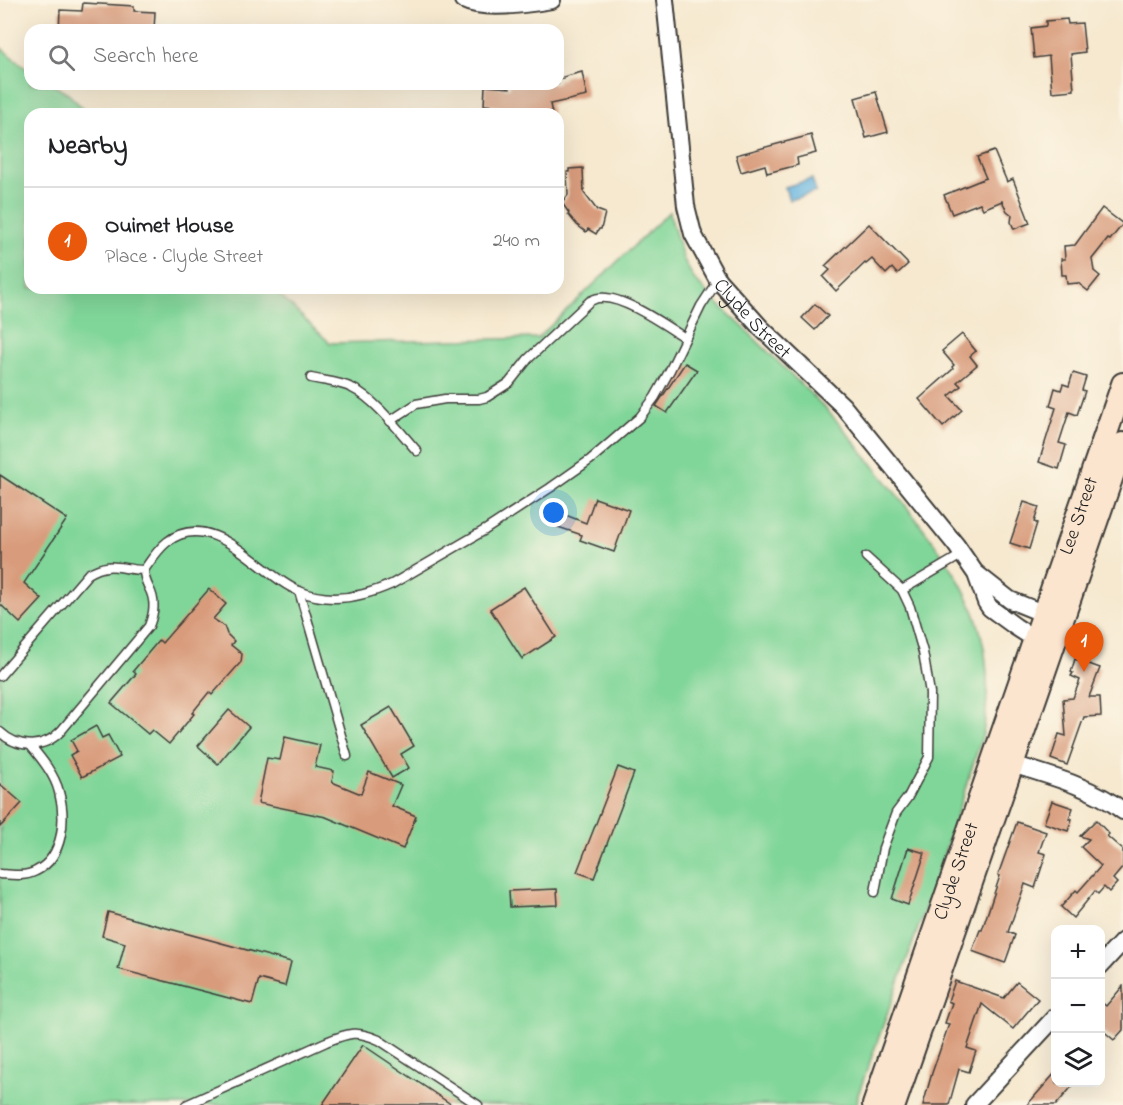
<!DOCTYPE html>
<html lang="en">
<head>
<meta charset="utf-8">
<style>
	body { margin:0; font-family:"Indie Flower",sans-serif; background:#f2f2f2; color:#202124 }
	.controls { position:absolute; right:18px; bottom:18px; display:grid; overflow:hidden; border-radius:12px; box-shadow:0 6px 24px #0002 }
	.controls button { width:54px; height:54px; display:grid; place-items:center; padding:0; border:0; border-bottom:2px solid #e0e0e0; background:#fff; color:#202124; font:30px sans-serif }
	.you { position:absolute; left:554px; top:513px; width:21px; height:21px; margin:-15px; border:4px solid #fff; border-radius:50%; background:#1a73e8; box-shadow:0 0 0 9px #1a73e833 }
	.badge { display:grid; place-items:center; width:39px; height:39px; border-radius:50%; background:#ea580c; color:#fff; font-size:20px; font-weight:700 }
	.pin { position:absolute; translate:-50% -50px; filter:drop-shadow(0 2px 3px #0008) }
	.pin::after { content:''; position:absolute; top:32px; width:21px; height:18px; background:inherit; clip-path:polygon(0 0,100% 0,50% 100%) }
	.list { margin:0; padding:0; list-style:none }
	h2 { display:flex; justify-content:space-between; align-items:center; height:78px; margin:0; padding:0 24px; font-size:26px }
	h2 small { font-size:20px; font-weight:400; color:#757577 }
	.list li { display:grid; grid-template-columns:39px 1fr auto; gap:18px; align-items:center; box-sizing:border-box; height:108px; padding:0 24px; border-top:2px solid #e0e0e0 }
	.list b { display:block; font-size:22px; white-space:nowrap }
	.list p { margin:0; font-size:20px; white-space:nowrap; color:#757577 }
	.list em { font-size:20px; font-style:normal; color:#757577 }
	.icon { flex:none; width:33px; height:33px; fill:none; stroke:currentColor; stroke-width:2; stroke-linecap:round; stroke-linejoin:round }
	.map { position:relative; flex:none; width:1123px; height:1105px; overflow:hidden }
	.search { position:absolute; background:#fff; box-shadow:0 6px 24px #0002; left:24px; top:24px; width:540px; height:66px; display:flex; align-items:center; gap:15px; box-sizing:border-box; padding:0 21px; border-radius:18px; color:#757577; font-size:22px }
	.panel { position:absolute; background:#fff; box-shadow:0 6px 24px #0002; left:24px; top:108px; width:540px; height:186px; border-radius:18px }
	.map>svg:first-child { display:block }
	.green { fill:#80d699; stroke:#4e795a; stroke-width:1.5 }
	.water { fill:#67b6e1; stroke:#42697e; stroke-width:1.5 }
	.building { fill:#d89b7b }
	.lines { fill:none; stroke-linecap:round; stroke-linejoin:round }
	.lane-casing { stroke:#3d3b37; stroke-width:11 }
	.street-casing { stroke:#3d3b37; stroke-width:20 }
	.secondary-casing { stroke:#3d3b37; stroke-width:26 }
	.lane { stroke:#fff; stroke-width:8 }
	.street { stroke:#fff; stroke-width:16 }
	.secondary { stroke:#fbe5cf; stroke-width:22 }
	.labels { text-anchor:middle; stroke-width:6; stroke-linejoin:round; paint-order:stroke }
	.street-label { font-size:20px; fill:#1c1c1c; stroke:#fcf5e5 }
</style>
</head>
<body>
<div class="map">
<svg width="1123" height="1105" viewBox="0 0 1123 1105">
	<rect width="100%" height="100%" fill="#fcf5e5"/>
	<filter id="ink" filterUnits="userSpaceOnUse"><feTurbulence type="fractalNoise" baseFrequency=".0167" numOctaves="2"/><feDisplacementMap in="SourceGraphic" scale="12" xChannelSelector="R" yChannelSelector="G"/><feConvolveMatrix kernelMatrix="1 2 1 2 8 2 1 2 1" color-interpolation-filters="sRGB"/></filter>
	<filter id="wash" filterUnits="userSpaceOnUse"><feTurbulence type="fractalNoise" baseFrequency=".008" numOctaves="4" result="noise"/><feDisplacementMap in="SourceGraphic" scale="24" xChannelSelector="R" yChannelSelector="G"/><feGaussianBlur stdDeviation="1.35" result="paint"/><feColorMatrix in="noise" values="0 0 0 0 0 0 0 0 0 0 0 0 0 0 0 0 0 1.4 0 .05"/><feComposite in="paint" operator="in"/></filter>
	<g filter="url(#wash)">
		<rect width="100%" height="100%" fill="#f6e9d0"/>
		<!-- green -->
		<path class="green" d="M0,47L30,72V84H51L67,93L89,114H30V288H272L330,343L538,338L669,212L683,258L694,279L715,301L742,326L825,408L843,428C864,454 885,480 906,506C938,547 971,588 982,639C990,671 988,703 983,734L934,884L858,1095L857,1105H0Z"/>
		<!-- water -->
		<polygon class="water" points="812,179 816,192 789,200 785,187"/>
		<g id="blocks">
			<!-- building -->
			<g class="building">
				<polygon points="83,3 134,6 134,11 155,12 154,30 59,30 60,10 82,11"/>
				<polygon points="1067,19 1068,24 1082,23 1085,52 1071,54 1074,90 1052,92 1049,56 1034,58 1031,28 1046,26 1046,21"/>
				<polygon points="582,72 587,96 550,104 552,114 501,114 502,107 484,105 485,86 510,88 510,84 558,84 558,80 564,79 563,77"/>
				<polygon points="876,92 888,132 866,138 855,98"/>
				<polygon points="811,135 816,153 797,158 798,165 767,173 765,165 741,172 736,155"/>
				<polygon points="994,151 1007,182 1013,179 1030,223 1014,229 1011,222 1012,215 1007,211 1002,201 983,209 980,203 952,214 944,195 986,178 977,157"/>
				<polygon points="583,168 584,193 597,210 605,213 601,229 599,229 596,234 588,229 586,232 577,225 568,214 569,213 562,203 568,195 567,172 569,172 569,169"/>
				<polygon points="1102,208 1123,224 1110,240 1108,239 1092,259 1094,271 1100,276 1088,291 1078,283 1067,284 1066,275 1062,275 1061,259 1065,259 1064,246 1075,245"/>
				<polygon points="869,224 908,264 897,274 892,268 886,274 872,259 866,264 865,263 836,291 823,277 830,270 825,266"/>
				<polygon points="815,304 828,316 815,330 802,318"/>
				<polygon points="962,334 976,351 970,356 977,365 957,382 961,386 949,396 962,410 943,427 919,399 953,369 952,367 954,365 942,351"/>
				<polygon points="685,363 697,370 667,413 656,406"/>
				<polygon points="1073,373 1086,377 1082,390 1085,391 1077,415 1069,412 1059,443 1066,445 1059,469 1039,462 1056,408 1050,406 1055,388 1061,390 1063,384 1069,386"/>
				<polygon points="0,475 67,519 24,583 42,599 20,623 0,604"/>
				<polygon points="595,498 629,510 614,552 580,540 582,535 558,527 563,514 586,523"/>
				<polygon points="1024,502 1039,507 1034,522 1037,523 1029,549 1010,543"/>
				<polygon points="524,587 556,637 522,659 490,609"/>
				<polygon points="209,589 226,604 213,619 224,626 227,634 234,641 231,645 242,654 241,662 212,695 209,692 192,713 194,714 169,744 152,730 148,734 111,703 136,674 133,671 159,640 162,643"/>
				<polygon points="1075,659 1100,668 1089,697 1100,697 1101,716 1084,717 1067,765 1051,759 1059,734 1066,736 1063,699 1073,698 1080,680 1071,676 1073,673 1071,672"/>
				<polygon points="391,707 414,746 401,754 409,768 392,778 361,725"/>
				<polygon points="229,710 249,727 218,764 198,746"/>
				<polygon points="96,726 102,738 108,735 120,757 82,777 70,755 77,751 71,740"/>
				<polygon points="285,737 320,745 315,767 334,771 332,782 361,794 369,772 401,785 392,806 416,816 403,849 326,817 258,803 267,758 280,760"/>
				<polygon points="618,767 634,773 594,878 577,872"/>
				<polygon points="0,784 22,803 0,827"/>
				<polygon points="1052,801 1073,808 1069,819 1072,819 1068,831 1044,823"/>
				<polygon points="1096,820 1109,834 1107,836 1123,850 1123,867 1113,879 1117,883 1109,892 1104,887 1098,894 1095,891 1073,918 1061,907 1076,890 1078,892 1101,866 1081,847 1089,839 1080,836"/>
				<polygon points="1017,822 1046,832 1039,852 1046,854 1035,888 1025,884 1008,932 1015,935 1005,963 972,951 980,930 982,930 1000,876 998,875"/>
				<polygon points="908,848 925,853 908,905 892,899"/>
				<polygon points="557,889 558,905 510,907 509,891"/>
				<polygon points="108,912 291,962 285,986 259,979 252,1004 118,969 125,943 102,936"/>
				<polygon points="955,981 1004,998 1017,982 1038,999 1013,1029 982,1004 967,1048 976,1051 969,1072 959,1069 949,1105 923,1105 932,1073 949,1024 945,1023 952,1003 948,1001"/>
				<polygon points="1123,986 1123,1030 1114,1040 1101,1029 1101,1002 1106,1006"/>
				<polygon points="363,1045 452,1105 322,1105"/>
				<polygon points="1056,1072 1056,1083 1075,1083 1056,1105 1027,1105"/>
			</g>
		</g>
	</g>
	<g filter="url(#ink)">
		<use href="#blocks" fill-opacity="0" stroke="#3d3b37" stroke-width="1.5"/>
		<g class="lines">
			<!-- lane casing -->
			<g class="lane-casing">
				<g id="lane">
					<path d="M311,378C324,381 340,382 352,388C374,398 401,433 417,451"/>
					<path d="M390,421L416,404L445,399H479L487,397L509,383L528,359L590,301C593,300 596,298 599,298C621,294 666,326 685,338"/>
					<polyline points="866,557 902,590 910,607 923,652 930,693 929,757 908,797 896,813 883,848 875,892"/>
					<path d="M144,570C151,560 158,549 167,542C213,506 261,576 299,591C330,604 363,597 392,584L485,530L550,488L590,460L640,417L655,397L670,370L701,306L718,280"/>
					<polyline points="902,590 963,554"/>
					<polyline points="299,591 347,756"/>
					<path d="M0,676L88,574C111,560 121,570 144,570C144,577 146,582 149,588C156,601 154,613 149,626L61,731C44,749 18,749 0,732"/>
					<path d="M0,874C12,875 25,877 36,871C64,857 66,818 59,792C55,775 41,758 30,745"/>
					<path d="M186,1105L326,1042C349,1033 356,1030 379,1040L478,1105"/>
				</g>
			</g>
			<!-- street casing -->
			<g class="street-casing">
				<g id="street">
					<path d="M463,0C484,11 529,4 552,0"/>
					<path id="s1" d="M665,0L686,206L693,234L718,280L761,328L843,406L956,545L976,574L986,602L990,608L1016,627L1027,634L1044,641"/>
					<polyline points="977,574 1010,600 1052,617"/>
					<path d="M1002,761C1040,773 1093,786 1123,811"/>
					<polyline points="1100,966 1123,941"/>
					<polyline points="974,1105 1056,1016"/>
				</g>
			</g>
			<!-- secondary casing -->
			<g class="secondary-casing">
				<g id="secondary">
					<path id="s2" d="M874,1105L1123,384"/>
					<polyline points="894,1105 1123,444"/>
				</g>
			</g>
			<!-- lane -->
			<use href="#lane" class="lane"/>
			<!-- street -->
			<use href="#street" class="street"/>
			<!-- secondary -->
			<use href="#secondary" class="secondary"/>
		</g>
	</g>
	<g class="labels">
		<!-- street labels -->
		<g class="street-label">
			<text dy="7" stroke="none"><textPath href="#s1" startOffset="340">Clyde Street</textPath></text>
			<text dy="7" stroke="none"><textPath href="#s2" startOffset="624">Lee Street</textPath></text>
			<text dy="7" stroke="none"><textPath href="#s2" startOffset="248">Clyde Street</textPath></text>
		</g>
	</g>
</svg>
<div class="controls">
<button>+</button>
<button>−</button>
<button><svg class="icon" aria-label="layers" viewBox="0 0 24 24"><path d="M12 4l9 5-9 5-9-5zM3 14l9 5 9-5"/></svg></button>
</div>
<div class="you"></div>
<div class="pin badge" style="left:1084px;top:672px">1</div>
<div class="search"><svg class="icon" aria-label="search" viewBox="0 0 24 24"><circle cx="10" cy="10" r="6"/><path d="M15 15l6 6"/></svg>Search here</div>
<section class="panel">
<h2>Nearby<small></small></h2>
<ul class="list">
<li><span class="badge">1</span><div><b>Ouimet House</b><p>Place · Clyde Street</p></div><em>240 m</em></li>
</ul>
</section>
</div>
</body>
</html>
